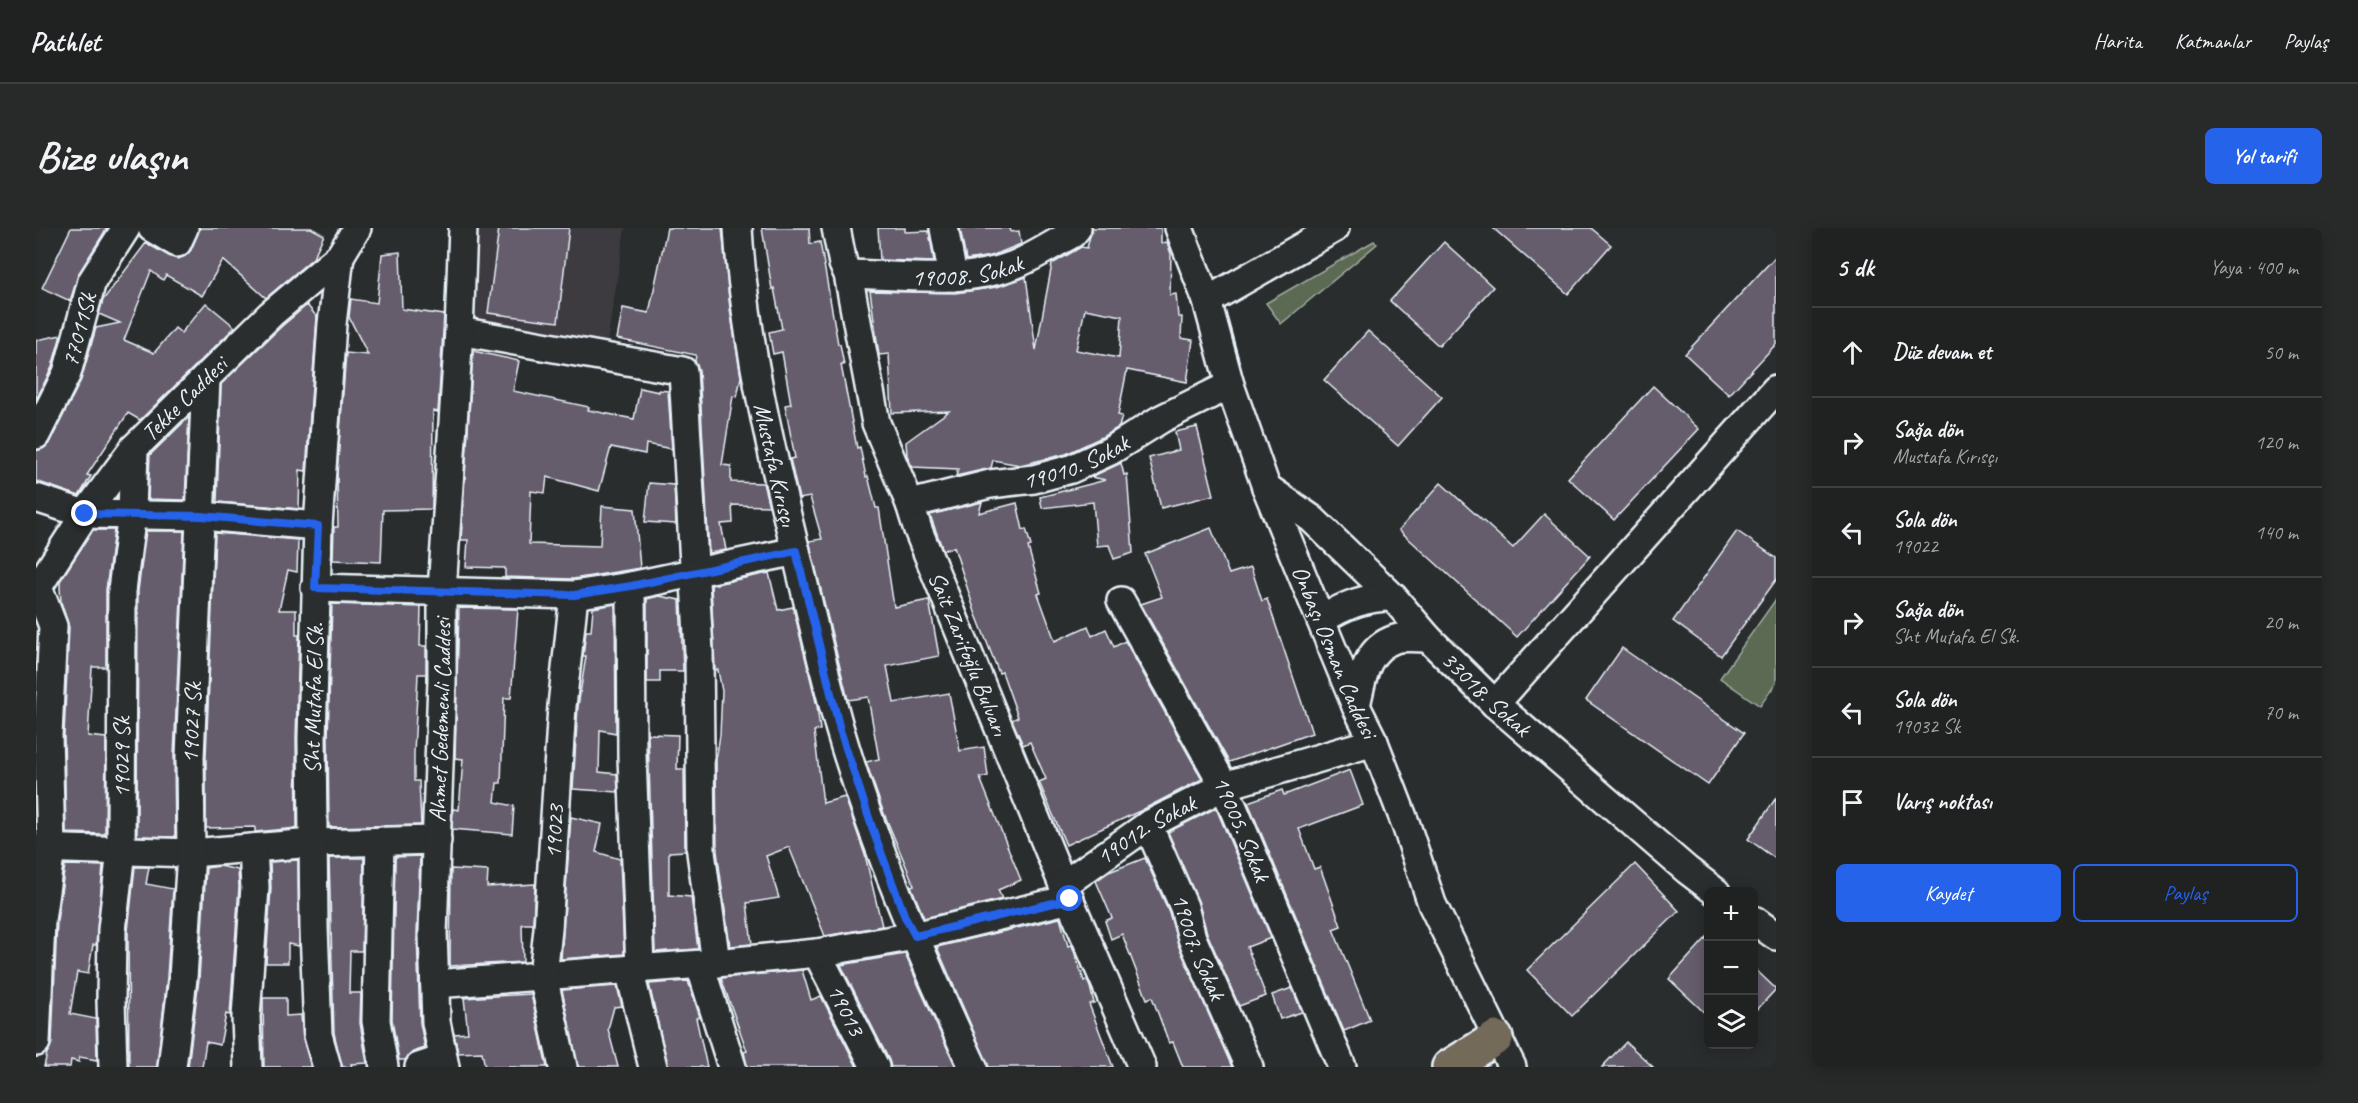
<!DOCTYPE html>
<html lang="tr">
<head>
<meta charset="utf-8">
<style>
	body { margin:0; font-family:Caveat,sans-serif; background:#282a2a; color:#f1f3f6 }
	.controls { position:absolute; right:18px; bottom:18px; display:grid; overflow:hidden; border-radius:9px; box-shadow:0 3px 15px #0003 }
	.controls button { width:54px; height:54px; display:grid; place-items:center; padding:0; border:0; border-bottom:2px solid #3d3f40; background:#202222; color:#f1f3f6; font:30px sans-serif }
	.stop { position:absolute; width:18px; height:18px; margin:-14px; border:4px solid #2563eb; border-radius:50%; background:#fff }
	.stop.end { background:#2563eb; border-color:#fff; box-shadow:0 2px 6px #0008 }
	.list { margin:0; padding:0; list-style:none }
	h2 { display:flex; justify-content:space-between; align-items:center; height:78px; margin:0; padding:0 24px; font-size:26px }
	h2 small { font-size:20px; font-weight:400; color:#a2a4a5 }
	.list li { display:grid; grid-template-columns:39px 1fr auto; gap:18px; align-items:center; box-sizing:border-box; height:90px; padding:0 24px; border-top:2px solid #3d3f40 }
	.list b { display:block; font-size:22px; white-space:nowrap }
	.list p { margin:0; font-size:20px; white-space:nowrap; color:#a2a4a5 }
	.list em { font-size:20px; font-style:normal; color:#a2a4a5 }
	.actions { display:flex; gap:12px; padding:18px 24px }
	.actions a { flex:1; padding:14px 0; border:2px solid #2563eb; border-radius:9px; text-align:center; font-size:21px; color:#2563eb }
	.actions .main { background:#2563eb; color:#fff }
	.icon { flex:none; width:33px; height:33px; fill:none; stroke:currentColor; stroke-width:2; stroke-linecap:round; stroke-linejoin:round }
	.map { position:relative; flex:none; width:1740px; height:839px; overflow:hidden; border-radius:9px }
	header { display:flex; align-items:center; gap:36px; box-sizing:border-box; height:84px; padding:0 30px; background:#202222; border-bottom:2px solid #3d3f40 }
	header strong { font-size:28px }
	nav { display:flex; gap:33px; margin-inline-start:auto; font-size:21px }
	.intro { display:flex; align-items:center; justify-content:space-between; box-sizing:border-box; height:144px; padding:0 36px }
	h1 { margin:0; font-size:42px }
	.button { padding:15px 27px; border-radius:9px; background:#2563eb; color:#fff; font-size:21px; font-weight:700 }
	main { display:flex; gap:36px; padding:0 36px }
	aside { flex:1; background:#202222; border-radius:9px; box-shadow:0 3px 15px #0003 }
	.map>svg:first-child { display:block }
	.built { fill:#3c3b41 }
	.green { fill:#5c6a52; stroke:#a2aea5; stroke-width:1.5 }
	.building { fill:#655c6c; stroke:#e8f1f8; stroke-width:1.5; fill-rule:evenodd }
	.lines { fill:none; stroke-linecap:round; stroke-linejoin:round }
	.minor-casing { stroke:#e8f1f8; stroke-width:32 }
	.major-casing { stroke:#e8f1f8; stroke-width:38 }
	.minor { stroke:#2a2d2e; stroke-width:27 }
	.major { stroke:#736b5a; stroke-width:33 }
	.route { stroke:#2563eb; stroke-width:8 }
	.labels { text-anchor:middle; stroke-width:4.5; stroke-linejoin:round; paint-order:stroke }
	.street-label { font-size:24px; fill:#e8f1f8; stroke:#2a2d2e }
</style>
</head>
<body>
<header>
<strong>Pathlet</strong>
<nav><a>Harita</a><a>Katmanlar</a><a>Paylaş</a></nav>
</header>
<div class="intro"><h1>Bize ulaşın</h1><a class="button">Yol tarifi</a></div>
<main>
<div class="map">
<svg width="1740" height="839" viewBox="0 0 1740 839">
	<rect width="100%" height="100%" fill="#2a2d2e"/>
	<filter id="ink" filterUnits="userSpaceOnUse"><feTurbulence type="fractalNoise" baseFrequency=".0167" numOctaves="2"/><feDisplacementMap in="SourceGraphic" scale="12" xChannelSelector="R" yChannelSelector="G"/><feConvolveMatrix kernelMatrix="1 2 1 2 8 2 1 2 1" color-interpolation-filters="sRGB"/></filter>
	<g filter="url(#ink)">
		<!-- built -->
		<polygon class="built" points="443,0 589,0 570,121 436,95"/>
		<!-- green -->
		<g class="green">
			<polygon points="1338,13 1341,16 1245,96 1230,75"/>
			<polygon points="1740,371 1740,455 1724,478 1684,450"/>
		</g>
		<!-- building -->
		<g class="building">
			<polygon points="35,0 71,0 43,45 34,73 6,60"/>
			<polygon points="164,0 275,0 288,7 277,30 230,70 187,32 166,68 130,47 127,52 115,43 88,112 118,125 139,100 145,105 170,75 199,99 104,192 92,185 51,247 55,248 43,268 0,253 0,223 8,220 14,214 45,152 60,100 84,95 63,86 67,72 110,15 133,28 142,31 149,28 155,22"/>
			<polygon points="463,0 533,0 522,94 452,85"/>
			<polygon points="631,0 686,0 694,81 705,149 701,169 697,168 686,237 695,238 695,254 727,255 733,278 696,277 697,295 685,296 690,322 673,325 663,142 659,133 660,127 581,111 587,80 613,85"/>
			<polygon points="726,0 773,0 774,16 784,14 802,116 804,116 808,137 805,137 821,220 824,219 830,249 832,248 840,280 843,280 858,379 893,372 903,428 851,438 858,475 913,465 924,523 948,519 952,548 944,550 985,652 962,662 966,671 888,690 875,658 878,657 847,583 830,534 843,531 832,469 812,472 773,313 786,311 774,269 763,271 754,231 759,230 749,177 755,176 746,124 737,126 733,104 746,101 738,60 736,61"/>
			<polygon points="842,0 869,0 869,4 893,3 898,34 844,32"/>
			<polygon points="924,0 974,0 975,4 983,3 985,16 955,28 930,32"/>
			<path d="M1056,0H1125V15L1131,14L1135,26L1134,67L1140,66L1142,89H1146L1145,110L1157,112L1151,154L1091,142L1082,187L1086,188L1083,199L1066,209L1030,226L984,237L957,232L955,240L920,248L922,241L876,239L871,227L870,214L913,183L856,185L853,126L843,127L834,63L919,65L961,59L990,49L1000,122L1016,36L1045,19L1051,20ZM1049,81L1086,88L1083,130L1040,122Z"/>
			<polygon points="1457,0 1555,0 1575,17 1532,66"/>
			<polygon points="1408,14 1457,59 1403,118 1354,73"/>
			<polygon points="364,24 366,81 408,87 402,184 397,183 396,281 347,282 345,334 297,332 298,299 302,299 301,245 310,125 332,127 313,89 315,71 341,75 346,26"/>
			<polygon points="1740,28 1740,116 1693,167 1649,126"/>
			<polygon points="271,77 281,89 270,243 264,242 263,281 181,274 185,156 246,98"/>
			<polygon points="1332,103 1406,169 1362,218 1288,152"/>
			<polygon points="25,107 16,139 0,172 0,112"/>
			<polygon points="437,123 483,133 477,163 553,179 552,182 598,191 604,160 623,164 623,162 632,163 636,221 610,216 609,226 575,219 563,263 511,249 509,265 495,263 493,316 564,318 566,278 599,281 604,340 537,351 469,349 469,340 430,339 432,312 425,312"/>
			<polygon points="1617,158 1663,201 1578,292 1532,250"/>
			<polygon points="153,189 149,272 112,271 114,227"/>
			<polygon points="1161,199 1178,267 1125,280 1113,230 1143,222 1139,204"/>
			<polygon points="1085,235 1088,247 1091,246 1097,325 1078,331 1073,317 1061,318 1057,274 1006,280 1004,269 1070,252 1055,249"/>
			<polygon points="613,255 638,257 640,296 609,294"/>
			<polygon points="1405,255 1477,320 1508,286 1554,328 1481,409 1363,302"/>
			<polygon points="946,274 943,285 981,275 987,302 990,301 995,318 992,319 1005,365 1002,366 1019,413 1052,398 1056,408 1070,401 1078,419 1089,413 1166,551 1104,583 1030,617 1003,554 1010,551 994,514 987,517 976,492 982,489 966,444 963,445 939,384 918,319 907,322 894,287"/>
			<polygon points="1175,300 1193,346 1215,339 1226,373 1231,371 1276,505 1193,534 1105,376 1126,369 1109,326"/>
			<polygon points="57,302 78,302 70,362 70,439 56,439 52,508 70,510 69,606 30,605 28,507 33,399 25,374 24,360 24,353"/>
			<polygon points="110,303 148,303 138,528 139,609 101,608 102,363"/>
			<polygon points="1701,303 1740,330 1740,352 1685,428 1637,393"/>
			<polygon points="179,305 262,312 261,344 252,342 243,382 260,382 260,407 263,407 260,510 261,600 219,604 219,599 170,600 170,529"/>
			<polygon points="733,345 742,382 757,379 781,478 784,502 778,503 787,575 809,569 829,627 846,698 789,708 753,619 730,628 743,670 711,675 716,716 694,718 681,623 680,532 684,507 686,463 682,442 679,442 675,357"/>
			<polygon points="623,368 644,372 647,443 624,443 624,454 611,454 611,371"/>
			<polygon points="296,376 385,379 384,418 390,418 390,446 382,446 378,525 378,553 383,553 385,597 293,599 292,510"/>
			<polygon points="579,376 580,505 564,502 563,544 581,546 582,564 537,561 542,479 550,428 547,428 550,403 555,403 557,380"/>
			<polygon points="423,380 482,381 475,470 468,470 465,555 461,555 459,574 478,578 476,606 416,601 417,581 423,582 427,531 419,530"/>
			<polygon points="1586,420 1708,505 1672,557 1550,472"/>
			<polygon points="612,506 642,507 641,541 648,541 649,623 633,624 633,667 655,669 662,721 619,724"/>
			<polygon points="1314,542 1327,577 1263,601 1278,641 1284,639 1305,698 1297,701 1334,792 1308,803 1212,574 1246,562 1248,567"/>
			<polygon points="1740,570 1740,631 1712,611"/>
			<polygon points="1180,580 1235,710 1211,719 1230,768 1203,778 1171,705 1162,673 1132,604"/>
			<polygon points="535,589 566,596 560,624 584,631 588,726 525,731"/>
			<polygon points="384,628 381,706 384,795 389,820 377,824 369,832 363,832 356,792 359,629"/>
			<polygon points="293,630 328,630 326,723 314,723 313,765 325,765 324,795 331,835 315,836 316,839 306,839 298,805"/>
			<polygon points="1109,630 1133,684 1142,716 1196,839 1147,839 1137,814 1133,815 1116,769 1111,771 1086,706 1075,711 1069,693 1076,690 1060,653 1073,644"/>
			<polygon points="262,632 263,718 252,716 252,735 230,735 235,660 234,634"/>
			<polygon points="1599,636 1643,683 1536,788 1491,742"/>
			<polygon points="29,637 67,638 60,717 57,717 52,746 41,744 34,786 60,791 61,832 44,829 43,834 35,832 34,839 8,839 11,825 16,815 21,693"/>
			<polygon points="184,638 202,642 203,659 194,787 190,786 184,817 170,814 166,839 152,839 163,751 170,640"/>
			<polygon points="99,639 113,639 110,656 137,661 131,749 121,839 93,839 92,703"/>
			<polygon points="415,641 452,643 451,659 499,656 497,696 486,696 487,734 414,738"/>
			<polygon points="1024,690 1032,718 1036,717 1048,753 1051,752 1054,759 1058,775 1053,776 1077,839 953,839 901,719"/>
			<polygon points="1672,708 1672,788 1633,751"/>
			<polygon points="869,726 885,763 920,839 855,839 853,832 805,737"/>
			<polygon points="1718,740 1740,761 1718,785"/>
			<polygon points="766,742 775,772 785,768 821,839 711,839 708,824 711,823 685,750"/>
			<polygon points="652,753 664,789 660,790 671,839 632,839 613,756"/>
			<polygon points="581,758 586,778 578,779 572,801 582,839 542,839 526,762"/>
			<polygon points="1256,760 1266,784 1244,791 1236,767"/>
			<polygon points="495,766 511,839 449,839 446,824 422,825 418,806 432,805 428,770"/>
			<polygon points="227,770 250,770 250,788 265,787 267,811 275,839 228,839"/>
			<polygon points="1590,814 1617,839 1566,839"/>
		</g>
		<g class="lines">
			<!-- minor casing -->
			<g class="minor-casing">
				<g id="minor">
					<polyline points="116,0 141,15 148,0"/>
					<path id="s1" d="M702,0C708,106 732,210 757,312C773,375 786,439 804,502C838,618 886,729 937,839"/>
					<path id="s2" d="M800,0L807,36L812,46L840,195L874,276L882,302L1027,657L1106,839"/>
					<polyline points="908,0 917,49"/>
					<path id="s3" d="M1143,0L1171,73L1194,157L1230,259L1320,478L1338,514L1370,597L1396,676L1476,839"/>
					<path id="s4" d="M812,46C866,47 927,57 978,37C998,29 1017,16 1036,6L1041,0"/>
					<polyline points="1171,73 1299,0"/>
					<polyline points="423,103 647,143 663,424 665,624 680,735"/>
					<path id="s5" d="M0,207L31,145L56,53L90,0"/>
					<path id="s6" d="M1230,259L1276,291L1357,369L1392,410L1459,476L1651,642L1680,664"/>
					<polyline points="0,270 49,286 165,288 282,298"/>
					<path id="s7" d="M874,276L954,256L998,251L1035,241L1074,223L1125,191L1194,157"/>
					<polyline points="595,358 596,528 604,741"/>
					<polyline points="279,360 538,367 595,358 760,323"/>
					<path id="s8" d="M0,362L49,286L98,220L235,86L304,28L321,0"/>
					<path id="s9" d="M1085,373L1188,558L1306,839"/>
					<path d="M1285,392C1309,377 1329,369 1357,369"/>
					<polyline points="1459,476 1740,161"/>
					<path d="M1320,478C1326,451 1329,421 1359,411C1368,408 1382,410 1392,410"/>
					<path id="s10" d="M1112,597L1148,679L1156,710L1213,839"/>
					<polyline points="344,613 340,793 348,839"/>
					<polyline points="0,620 155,625 277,615 401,612"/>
					<path id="s11" d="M1027,657L1112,597L1188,558L1338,514"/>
					<polyline points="1718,692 1740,708"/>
					<path id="s12" d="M781,725L839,839"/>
					<polyline points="662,737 664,737 696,839"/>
					<polyline points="593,741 617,839"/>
					<polyline points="399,756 680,735 781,725 879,708 1034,671"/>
					<polyline points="0,814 5,692 15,620 12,507 17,398 2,359"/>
					<path id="s13" d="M77,839L75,772L76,702L85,622L86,362L96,285L98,220"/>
					<path id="s14" d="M136,839L147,750L155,625L154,529L170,150"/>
					<polyline points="212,839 210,789 219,659 217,620"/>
					<path id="s15" d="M291,839L282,807L278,700L276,510L282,298L296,96L304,28"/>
					<polyline points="383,839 407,831"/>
					<path id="s16" d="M409,839L400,794L397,705L406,453V363L423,103L427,0"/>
					<path id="s17" d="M527,839L507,748L512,701L526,478L538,367"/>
				</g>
			</g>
			<!-- major casing -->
			<g class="major-casing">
				<polyline id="major" points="1413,839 1460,810"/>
			</g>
			<!-- minor -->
			<use href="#minor" class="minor"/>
			<!-- major -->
			<use href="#major" class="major"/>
		</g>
	</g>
	<g class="lines" filter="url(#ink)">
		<!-- route -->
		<polyline class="route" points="49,286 165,288 282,298 279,360 538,367 595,358 760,323 804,502 838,605 869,689 879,708 1034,671"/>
	</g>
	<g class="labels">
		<!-- street labels -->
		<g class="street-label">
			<text dy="8" stroke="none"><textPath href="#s4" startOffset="120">19008. Sokak</textPath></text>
			<text dy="8" stroke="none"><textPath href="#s5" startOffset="114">77011Sk</textPath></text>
			<text dy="8" stroke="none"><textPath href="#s8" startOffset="243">Tekke Caddesi</textPath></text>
			<text dy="8" stroke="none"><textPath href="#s7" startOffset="172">19010. Sokak</textPath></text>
			<text dy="8" stroke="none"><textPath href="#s1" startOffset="240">Mustafa Kırısçı</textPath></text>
			<text dy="8" stroke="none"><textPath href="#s3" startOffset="452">Onbaşı Osman Caddesi</textPath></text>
			<text dy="8" stroke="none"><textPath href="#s2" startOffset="448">Sait Zarifoğlu Bulvarı</textPath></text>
			<text dy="8" stroke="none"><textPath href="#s6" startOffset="303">33018. Sokak</textPath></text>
			<text dy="8" stroke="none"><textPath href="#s15" startOffset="370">Sht Mutafa El Sk.</textPath></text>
			<text dy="8" stroke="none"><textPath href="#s16" startOffset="348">Ahmet Gedemenli Caddesi</textPath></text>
			<text dy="8" stroke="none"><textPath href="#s14" startOffset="345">19027 Sk</textPath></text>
			<text dy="8" stroke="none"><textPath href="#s13" startOffset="310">19029 Sk</textPath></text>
			<text dy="8" stroke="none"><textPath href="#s9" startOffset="258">19005. Sokak</textPath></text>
			<text dy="8" stroke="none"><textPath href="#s11" startOffset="100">19012. Sokak</textPath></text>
			<text dy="8" stroke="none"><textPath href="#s17" startOffset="238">19023</textPath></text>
			<text dy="8" stroke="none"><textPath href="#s10" startOffset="132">19007. Sokak</textPath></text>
			<text dy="8" stroke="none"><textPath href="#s12" startOffset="64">19013</textPath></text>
		</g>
	</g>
</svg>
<div class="controls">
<button>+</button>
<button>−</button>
<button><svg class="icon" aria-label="layers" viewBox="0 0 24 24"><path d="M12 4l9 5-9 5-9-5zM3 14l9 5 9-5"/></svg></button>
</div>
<div class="stop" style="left:1034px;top:671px"></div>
<div class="stop end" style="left:49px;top:286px"></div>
</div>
<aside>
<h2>5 dk<small>Yaya · 400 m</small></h2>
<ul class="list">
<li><svg class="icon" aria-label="ahead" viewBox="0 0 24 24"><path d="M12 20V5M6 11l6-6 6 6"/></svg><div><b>Düz devam et</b></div><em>50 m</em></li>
<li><svg class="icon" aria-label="right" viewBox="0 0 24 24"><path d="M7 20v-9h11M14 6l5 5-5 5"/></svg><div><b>Sağa dön</b><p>Mustafa Kırısçı</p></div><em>120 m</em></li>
<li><svg class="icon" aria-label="left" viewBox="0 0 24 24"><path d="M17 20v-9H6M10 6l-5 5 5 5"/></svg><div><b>Sola dön</b><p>19022</p></div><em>140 m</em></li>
<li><svg class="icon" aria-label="right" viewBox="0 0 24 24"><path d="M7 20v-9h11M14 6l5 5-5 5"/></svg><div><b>Sağa dön</b><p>Sht Mutafa El Sk.</p></div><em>20 m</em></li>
<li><svg class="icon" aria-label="left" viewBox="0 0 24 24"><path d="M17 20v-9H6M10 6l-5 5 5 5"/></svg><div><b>Sola dön</b><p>19032 Sk</p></div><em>70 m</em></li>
<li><svg class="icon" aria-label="arrive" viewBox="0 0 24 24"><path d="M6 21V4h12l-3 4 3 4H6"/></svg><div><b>Varış noktası</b></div></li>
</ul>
<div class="actions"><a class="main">Kaydet</a><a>Paylaş</a></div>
</aside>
</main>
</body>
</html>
